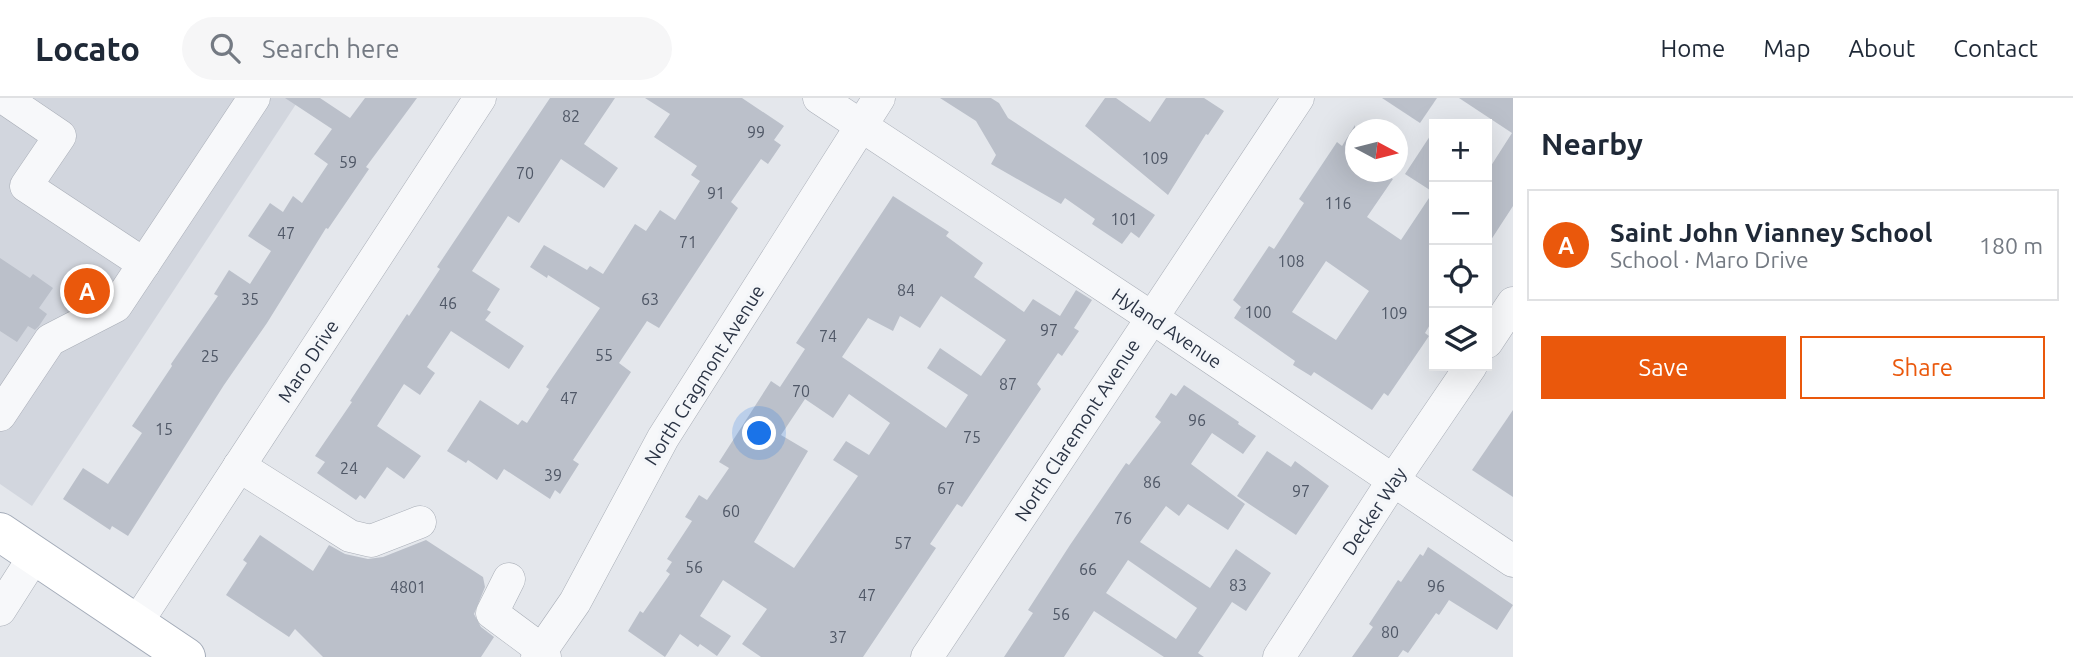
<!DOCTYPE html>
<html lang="en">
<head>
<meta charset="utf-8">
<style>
	body { margin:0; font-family:Ubuntu,sans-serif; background:#f6f6f7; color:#1f2937 }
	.controls { position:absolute; right:21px; top:21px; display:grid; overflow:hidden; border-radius:0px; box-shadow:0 7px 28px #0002 }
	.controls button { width:63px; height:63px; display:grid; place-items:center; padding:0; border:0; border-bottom:2px solid #e0e1e3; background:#fff; color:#1f2937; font:35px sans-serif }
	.compass { position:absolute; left:1345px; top:21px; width:63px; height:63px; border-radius:50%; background:#fff; box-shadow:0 7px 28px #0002; rotate:97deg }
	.you { position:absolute; left:760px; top:336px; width:24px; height:24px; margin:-18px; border:5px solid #fff; border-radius:50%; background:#1a73e8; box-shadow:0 0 0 10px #1a73e833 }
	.badge { display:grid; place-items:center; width:46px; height:46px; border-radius:50%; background:#ea580c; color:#fff; font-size:23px; font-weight:700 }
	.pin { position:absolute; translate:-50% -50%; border:4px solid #fff; box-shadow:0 2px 7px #0006 }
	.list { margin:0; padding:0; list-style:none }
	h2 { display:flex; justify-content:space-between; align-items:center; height:91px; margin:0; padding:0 28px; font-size:30px }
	h2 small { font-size:23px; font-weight:400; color:#747a83 }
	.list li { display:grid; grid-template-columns:46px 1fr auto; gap:21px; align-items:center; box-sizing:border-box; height:112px; margin:0 14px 14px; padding:0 14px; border:2px solid #e0e1e3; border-radius:0px }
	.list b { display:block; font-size:26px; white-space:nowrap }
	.list p { margin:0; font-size:23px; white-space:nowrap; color:#747a83 }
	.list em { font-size:23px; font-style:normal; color:#747a83 }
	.actions { display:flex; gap:14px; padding:21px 28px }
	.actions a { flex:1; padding:16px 0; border:2px solid #ea580c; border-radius:0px; text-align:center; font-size:24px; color:#ea580c }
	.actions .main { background:#ea580c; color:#fff }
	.icon { flex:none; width:38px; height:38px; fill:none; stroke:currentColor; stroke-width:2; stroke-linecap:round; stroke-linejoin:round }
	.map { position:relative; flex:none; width:1513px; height:559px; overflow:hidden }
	header { display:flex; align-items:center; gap:42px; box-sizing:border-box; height:98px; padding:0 35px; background:#fff; border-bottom:2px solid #e0e1e3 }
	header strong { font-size:33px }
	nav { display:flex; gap:38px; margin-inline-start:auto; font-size:24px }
	.search { width:490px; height:63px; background:#f6f6f7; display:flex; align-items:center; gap:18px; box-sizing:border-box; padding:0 24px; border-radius:38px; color:#747a83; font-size:26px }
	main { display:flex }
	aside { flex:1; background:#fff }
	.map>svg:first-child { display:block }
	.built { fill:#d2d6de }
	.building { fill:#bbc0ca; fill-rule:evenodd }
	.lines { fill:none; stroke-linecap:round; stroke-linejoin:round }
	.minor-casing { stroke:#a9aeb7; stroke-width:33 }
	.major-casing { stroke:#a3abb8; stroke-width:40 }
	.minor { stroke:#f7f8fa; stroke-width:32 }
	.major { stroke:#fff; stroke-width:38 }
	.labels { text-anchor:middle; stroke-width:7; stroke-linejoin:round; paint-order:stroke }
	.number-label { font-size:16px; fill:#4f5766 }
	.street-label { font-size:19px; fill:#2b3445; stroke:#f4f6f9 }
</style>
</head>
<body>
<header>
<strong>Locato</strong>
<div class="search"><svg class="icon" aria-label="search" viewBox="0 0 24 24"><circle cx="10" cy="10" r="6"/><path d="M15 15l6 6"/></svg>Search here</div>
<nav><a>Home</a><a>Map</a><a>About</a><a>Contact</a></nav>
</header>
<main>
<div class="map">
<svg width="1513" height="559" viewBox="0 0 1513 559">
	<rect width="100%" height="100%" fill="#e4e7ec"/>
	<!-- built -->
	<polygon class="built" points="0,0 300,0 32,408 0,386"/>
	<!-- building -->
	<g class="building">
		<polygon points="285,0 320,0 350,20 365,0 417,0 366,69 369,71 328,131 326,130 267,225 224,287 128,438 112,428 110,432 63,401 83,370 108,386 142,335 132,328 172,268 171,266 218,198 214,196 229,172 250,186 271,153 248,138 270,105 283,114 293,98 302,105 328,66 314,56 332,31"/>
		<polygon points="550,0 615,0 584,46 618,70 604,90 561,61 519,125 508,118 472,173 500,191 487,212 491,214 485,222 524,248 509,271 451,233 427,269 435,275 420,297 404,286 377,328 421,358 404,381 387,369 365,401 360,397 356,402 317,375 325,364 315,358 352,304 350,303 407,216 409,218 440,171 437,169"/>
		<polygon points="645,0 742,0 784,28 774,42 781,47 768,66 761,61 731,104 738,110 659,230 647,223 619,265 631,274 573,362 579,366 560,396 555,392 550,401 504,371 497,382 468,362 466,365 447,353 480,302 518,327 522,322 527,325 549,291 546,289 600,210 548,177 547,180 530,169 544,147 587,172 590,168 603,176 635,126 646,133 660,112 675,122 700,83 691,77 697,68 654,39 670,16"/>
		<polygon points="940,0 991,0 999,5 1008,20 1155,117 1139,140 1131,134 1122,146 1092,126 1095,121 1065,100 1061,106 991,66 996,57 976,23"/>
		<polygon points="1105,0 1116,0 1150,24 1166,0 1204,0 1224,13 1208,37 1206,36 1168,97 1085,28"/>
		<polygon points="1382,0 1437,0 1420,25"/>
		<polygon points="1459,0 1513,0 1513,108 1487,148 1487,74 1512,35"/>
		<path d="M1355,27V74H1381L1393,81L1367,119L1401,142L1433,94L1405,76L1434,32V220L1425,235L1429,238L1414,260L1388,298L1384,295L1372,312L1314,274L1311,278L1293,267L1295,263L1234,220L1241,209L1233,202L1269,148L1274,151L1304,105L1299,101L1337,44L1342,48ZM1326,163L1369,193L1336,242L1292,214Z"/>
		<path d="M893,98L949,134L946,138L983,165L974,179L1024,214L1033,201L1060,218L1076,192L1092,202L1074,230L1079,233L1062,258L1058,255L1037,286L1041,291L962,409L957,406L930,446L936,450L863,559H761L742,546L767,511L723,482L700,518L731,538L717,558L700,546L698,549L680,536L665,559L628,533L640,513L643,515L670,476L666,473L672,464L667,461L692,423L685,419L699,397L707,402L729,370L719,364L771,283L780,289L805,251L796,245ZM941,198L1006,242L981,278L940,250L927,270L968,297L946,330L842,259L868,220L893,233L900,218L920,230ZM849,296L890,325L869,357L846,343L833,362L858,378L794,470L754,444L808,353L781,337L805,301L833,320Z"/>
		<polygon points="0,160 30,180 33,176 53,190 39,210 47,216 39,228 35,232 28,228 17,244 0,233"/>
		<path d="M1184,287L1239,324L1238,326L1256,338L1243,356L1212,335L1191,366L1245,406L1228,432L1188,406L1179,418L1166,408L1140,444L1210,490L1236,451L1271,475L1246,513L1232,504L1198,555L1204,559H1164L1094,513L1064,559H1004L1033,515L1028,512L1070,447L1126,365L1129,367L1161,324L1155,319L1171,295L1176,298ZM1128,462L1197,510L1176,541L1106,495Z"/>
		<polygon points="1513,312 1513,399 1472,372"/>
		<polygon points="1267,353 1291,369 1295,363 1329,388 1296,437 1237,398"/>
		<polygon points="260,437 313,473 329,447 345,456 368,461 383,459 426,442 483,479 485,489 474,516 481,529 494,539 481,559 323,559 295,531 289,539 226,497 247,465 243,462"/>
		<polygon points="1428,449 1513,507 1497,532 1449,502 1439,517 1436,515 1408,555 1403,552 1398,559 1352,559 1373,529 1369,526 1398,482 1401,484 1420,456 1423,458"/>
	</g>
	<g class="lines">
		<!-- minor casing -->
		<g class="minor-casing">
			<g id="minor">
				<polyline points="4,0 60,38 26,88 144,166"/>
				<polyline points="819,0 1151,219 1513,463"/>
				<polyline points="1487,244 1513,205"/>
				<polyline points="0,317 50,242 116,208 254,0"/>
				<polyline points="239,368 350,438 371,443 420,424"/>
				<polyline points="509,481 492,515 542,552 545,559"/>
				<polyline points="0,512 35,457"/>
				<polyline points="136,526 480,0"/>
				<polyline points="537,559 575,504 663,340 879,0"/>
				<polyline points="927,559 1298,0"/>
				<polyline points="1279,559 1392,384 1471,268"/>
			</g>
		</g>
		<!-- major casing -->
		<g class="major-casing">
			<polyline id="major" points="0,434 186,559"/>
		</g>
		<!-- minor -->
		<use href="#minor" class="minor"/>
		<!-- major -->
		<use href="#major" class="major"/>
	</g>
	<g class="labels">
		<!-- number labels -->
		<g class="number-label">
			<text x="571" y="24">82</text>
			<text x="756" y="40">99</text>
			<text x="1155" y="66">109</text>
			<text x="348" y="70">59</text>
			<text x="525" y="81">70</text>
			<text x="716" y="101">91</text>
			<text x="1338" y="111">116</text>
			<text x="1124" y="127">101</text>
			<text x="286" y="141">47</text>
			<text x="688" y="150">71</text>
			<text x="1291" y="169">108</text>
			<text x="906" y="198">84</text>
			<text x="250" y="207">35</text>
			<text x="650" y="207">63</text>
			<text x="448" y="211">46</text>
			<text x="1258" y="220">100</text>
			<text x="1394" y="221">109</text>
			<text x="1049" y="238">97</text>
			<text x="828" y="244">74</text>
			<text x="604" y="263">55</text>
			<text x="210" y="264">25</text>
			<text x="1008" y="292">87</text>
			<text x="801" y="299">70</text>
			<text x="569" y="306">47</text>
			<text x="1197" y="328">96</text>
			<text x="164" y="337">15</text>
			<text x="972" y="345">75</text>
			<text x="349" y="376">24</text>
			<text x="553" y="383">39</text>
			<text x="1152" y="390">86</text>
			<text x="946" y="396">67</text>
			<text x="1301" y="399">97</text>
			<text x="731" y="419">60</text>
			<text x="1123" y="426">76</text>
			<text x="903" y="451">57</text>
			<text x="694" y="475">56</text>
			<text x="1088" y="477">66</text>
			<text x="1238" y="493">83</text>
			<text x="1436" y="494">96</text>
			<text x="408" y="495">4801</text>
			<text x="867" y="503">47</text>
			<text x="1061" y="522">56</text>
			<text x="1390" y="540">80</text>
			<text x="838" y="545">37</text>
		</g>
		<!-- street labels -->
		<g class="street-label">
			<text transform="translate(1167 230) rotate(34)" y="7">Hyland Avenue</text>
			<text transform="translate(308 263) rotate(-57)" y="7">Maro Drive</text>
			<text transform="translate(704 277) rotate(-58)" y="7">North Cragmont Avenue</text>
			<text transform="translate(1077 332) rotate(-57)" y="7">North Claremont Avenue</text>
			<text transform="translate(1374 413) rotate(-57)" y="7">Decker Way</text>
		</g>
	</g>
</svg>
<div class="controls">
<button>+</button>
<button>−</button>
<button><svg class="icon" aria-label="locate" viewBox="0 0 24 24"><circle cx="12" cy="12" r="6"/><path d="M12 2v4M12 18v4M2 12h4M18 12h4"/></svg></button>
<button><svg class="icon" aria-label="layers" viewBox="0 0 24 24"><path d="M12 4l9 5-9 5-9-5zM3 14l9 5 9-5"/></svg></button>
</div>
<svg class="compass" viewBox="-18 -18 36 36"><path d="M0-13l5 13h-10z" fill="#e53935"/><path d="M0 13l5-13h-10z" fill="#747a83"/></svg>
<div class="you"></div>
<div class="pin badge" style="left:87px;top:193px">A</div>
</div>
<aside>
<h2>Nearby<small></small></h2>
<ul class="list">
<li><span class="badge">A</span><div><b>Saint John Vianney School</b><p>School · Maro Drive</p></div><em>180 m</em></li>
</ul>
<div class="actions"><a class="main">Save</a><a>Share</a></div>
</aside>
</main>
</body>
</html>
